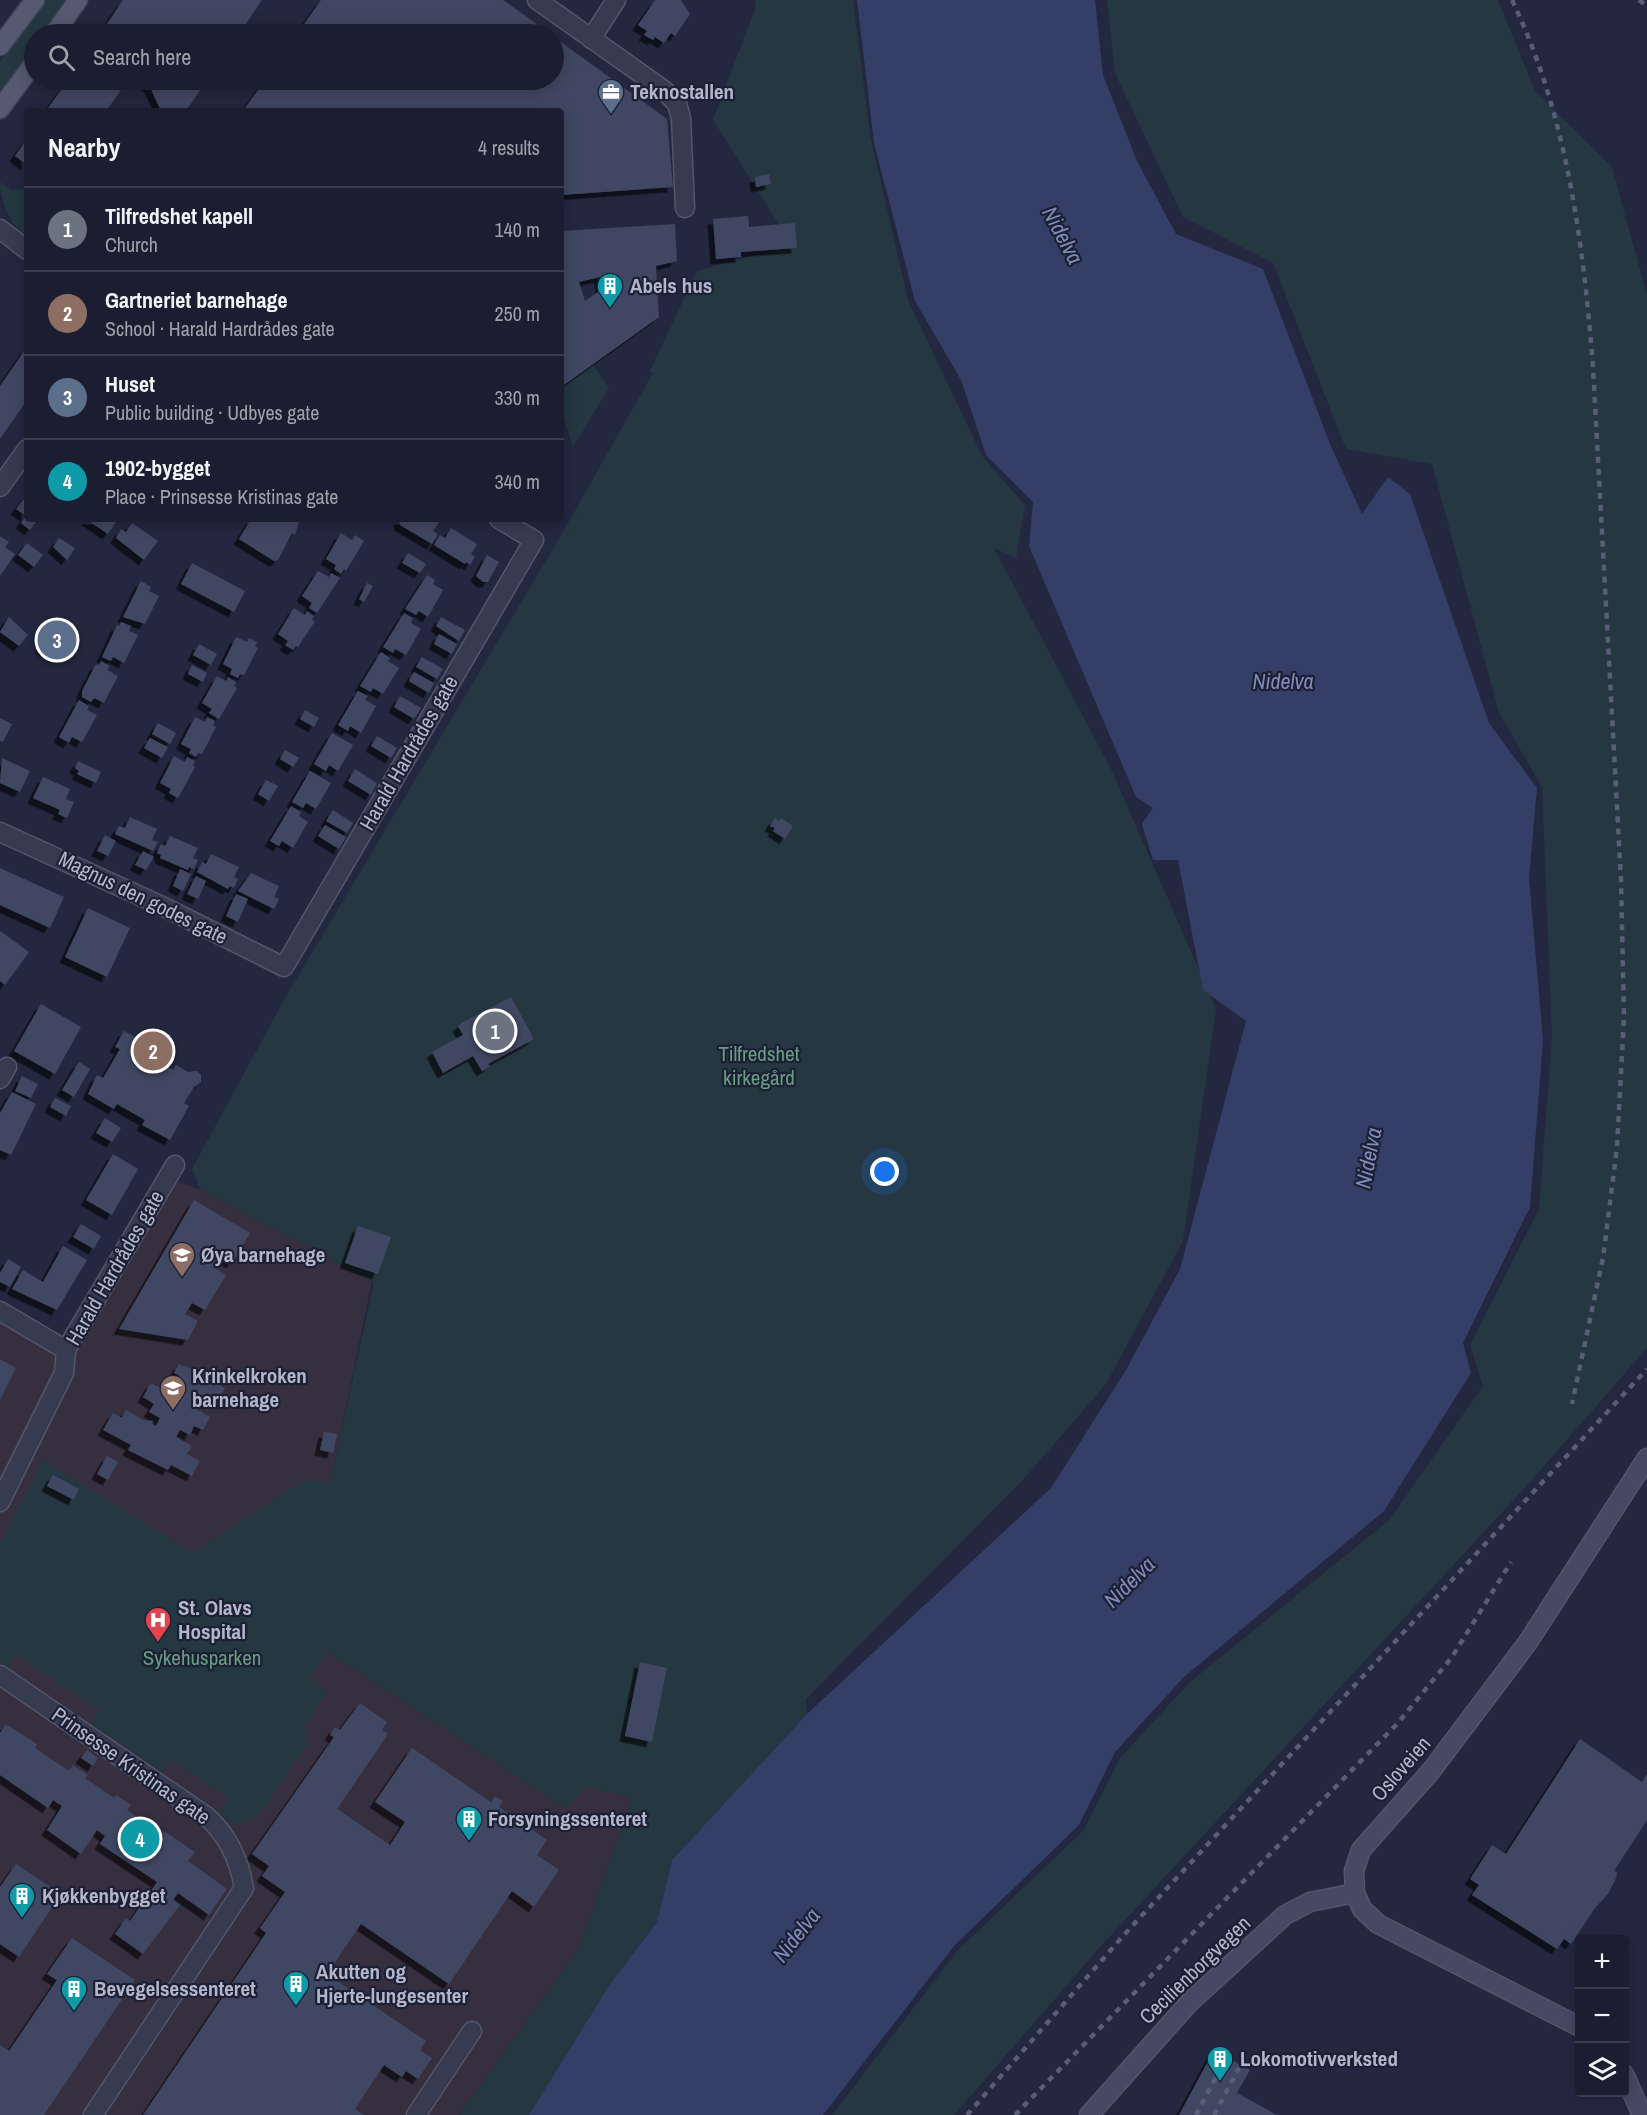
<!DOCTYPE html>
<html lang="en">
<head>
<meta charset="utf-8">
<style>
	body { margin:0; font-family:"Archivo Narrow",sans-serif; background:#272b3c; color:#f1f3f6 }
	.controls { position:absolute; right:18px; bottom:18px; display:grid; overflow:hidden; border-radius:6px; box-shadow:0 3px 15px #0003 }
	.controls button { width:54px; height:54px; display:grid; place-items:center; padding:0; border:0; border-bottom:2px solid #383c4c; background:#1a1e30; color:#f1f3f6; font:30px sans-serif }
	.you { position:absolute; left:885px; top:1172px; width:21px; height:21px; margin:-15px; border:4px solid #fff; border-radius:50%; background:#1a73e8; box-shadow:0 0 0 9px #1a73e833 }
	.badge { display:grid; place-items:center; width:39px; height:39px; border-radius:50%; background:#2563eb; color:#fff; font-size:20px; font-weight:700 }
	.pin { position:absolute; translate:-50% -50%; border:3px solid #fff; box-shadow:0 2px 6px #0006 }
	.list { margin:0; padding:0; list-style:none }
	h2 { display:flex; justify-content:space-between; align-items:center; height:78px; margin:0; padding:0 24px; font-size:26px }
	h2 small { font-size:20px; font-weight:400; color:#9fa2ab }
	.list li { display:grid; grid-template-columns:39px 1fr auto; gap:18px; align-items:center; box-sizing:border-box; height:84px; padding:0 24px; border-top:2px solid #383c4c }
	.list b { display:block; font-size:22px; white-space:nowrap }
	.list p { margin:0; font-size:20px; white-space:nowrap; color:#9fa2ab }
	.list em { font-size:20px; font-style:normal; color:#9fa2ab }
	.icon { flex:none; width:33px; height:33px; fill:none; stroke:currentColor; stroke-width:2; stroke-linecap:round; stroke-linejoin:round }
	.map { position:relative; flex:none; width:1647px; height:2115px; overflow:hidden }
	.search { position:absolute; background:#1a1e30; box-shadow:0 3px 15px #0003; left:24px; top:24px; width:540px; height:66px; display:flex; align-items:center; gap:15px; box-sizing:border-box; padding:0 21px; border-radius:33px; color:#9fa2ab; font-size:22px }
	.panel { position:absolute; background:#1a1e30; box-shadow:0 3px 15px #0003; left:24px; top:108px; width:540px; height:414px; border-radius:6px }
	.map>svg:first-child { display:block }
	.medical { fill:#362f40 }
	.green { fill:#253741 }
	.water { fill:#353e67 }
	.building { fill:#414762; fill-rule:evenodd; filter:url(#shadow) }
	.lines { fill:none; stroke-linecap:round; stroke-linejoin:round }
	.street-casing { stroke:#52566a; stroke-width:21 }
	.secondary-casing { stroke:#52566a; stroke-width:21 }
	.primary-casing { stroke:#404459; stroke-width:21 }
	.street { stroke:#373b50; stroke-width:18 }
	.secondary { stroke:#454963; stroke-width:18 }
	.primary { stroke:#555a70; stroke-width:18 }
	.rail { stroke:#595e77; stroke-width:4.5; stroke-dasharray:6 6; stroke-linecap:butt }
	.labels { text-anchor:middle; stroke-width:4.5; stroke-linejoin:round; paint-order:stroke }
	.poi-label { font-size:21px; font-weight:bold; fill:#b3b6ca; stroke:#1c2035; text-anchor:start }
	.street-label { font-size:21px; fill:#b3b6ca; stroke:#1c2035 }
	.park-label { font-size:21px; fill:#699d81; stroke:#1c2035 }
	.water-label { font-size:22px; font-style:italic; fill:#808bb8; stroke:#1c2035 }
</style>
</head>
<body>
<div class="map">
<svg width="1647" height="2115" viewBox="0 0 1647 2115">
	<defs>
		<filter id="shadow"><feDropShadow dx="-5.5" dy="5.5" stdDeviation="0" flood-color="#0009"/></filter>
	</defs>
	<rect width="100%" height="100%" fill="#232840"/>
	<!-- medical -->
	<polygon class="medical" points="168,1178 201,1190 372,1281 330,1484 327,1651 565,1808 585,1785 632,1798 579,1948 459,2115 0,2115 0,1311 66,1350"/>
	<!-- green -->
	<g class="green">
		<polygon points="47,0 68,0 45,34 34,34 34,49 0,95 0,61"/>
		<polygon points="756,0 853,0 870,135 908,300 982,456 1025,505 1016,558 994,548 1112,771 1216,1009 1183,1241 1106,1384 1022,1481 806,1699 807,1714 672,1860 657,1922 610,1984 529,2115 459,2115 579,1948 632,1798 586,1786 566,1809 327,1651 310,1679 327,1691 304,1727 308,1743 257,1818 235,1825 220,1812 228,1798 172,1760 163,1772 91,1724 99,1711 16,1654 7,1668 0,1663 0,1543 43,1460 193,1553 304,1480 330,1483 374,1282 201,1190 192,1169 285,998 557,542 653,373 650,371 697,271 792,245 713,120 755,9"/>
		<polygon points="1107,0 1498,0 1535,91 1612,167 1647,295 1647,1348 1531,1481 1101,1946 954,2115 832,2115 958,1950 1083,1831 1120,1758 1189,1683 1389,1520 1483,1386 1470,1345 1539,1209 1552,1037 1542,787 1499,713 1432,464 1346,449 1273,263 1183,217 1115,73"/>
		<path d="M0,182L11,190L27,189V238C12,227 0,201 0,182Z"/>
		<polygon points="593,365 609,388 573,447 561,407 561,388"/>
	</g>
	<!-- water -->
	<polygon class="water" points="857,0 1095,0 1103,75 1137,161 1176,234 1263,269 1330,444 1362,514 1388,477 1410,494 1489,723 1537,788 1529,878 1543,1040 1530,1207 1463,1343 1471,1373 1384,1511 1184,1677 1115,1752 1079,1825 954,1946 823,2115 529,2115 610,1984 657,1922 672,1860 807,1714 1051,1488 1126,1370 1180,1269 1246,1021 1203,990 1178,860 1153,860 1142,824 1153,808 1136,797 1029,546 1033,502 986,455 961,380 915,301 874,143"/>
	<!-- building -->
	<g class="building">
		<polygon points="123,0 262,0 239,34 100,34"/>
		<polygon points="321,0 503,0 551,34 297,34"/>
		<polygon points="655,0 681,0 690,14 675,36 671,33 664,43 655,37 653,40 644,35 647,31 638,25"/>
		<polygon points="554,37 667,119 673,187 561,195 561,111 243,111 265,80 554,80"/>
		<polygon points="68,80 128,80 106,111 46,111"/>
		<polygon points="139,80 207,80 186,111 161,111 150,87"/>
		<polygon points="27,139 27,165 15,156"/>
		<polygon points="769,174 771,184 756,187 755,177"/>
		<polygon points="748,216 749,227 795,223 797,248 741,252 741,257 716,259 713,219"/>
		<path d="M675,224L677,261L656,266L659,317L561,387V231ZM600,277L601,290L585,301L579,282Z"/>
		<polygon points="27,347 27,400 0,439 0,386"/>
		<polygon points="27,495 27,519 38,519 30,530 21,523 26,516 16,509"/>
		<polygon points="86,519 118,519 108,534"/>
		<polygon points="251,519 300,519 295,535 292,533 278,560 274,561 239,539"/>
		<polygon points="399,519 437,519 440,521 433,531 438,534 432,544 400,525"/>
		<polygon points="132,523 158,541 144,560 116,538 121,529 126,532"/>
		<polygon points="451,528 477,544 471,554 475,557 470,565 466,562 465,564 434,545 440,535 445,538"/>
		<polygon points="341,533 352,540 355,535 364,541 346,571 344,569 341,574 334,569 336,565 326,559"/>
		<polygon points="0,536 9,542 5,547 15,554 0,576"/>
		<polygon points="59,538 75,548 67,560 53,547"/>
		<polygon points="27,543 43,555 34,567 18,555"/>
		<polygon points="408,553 426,564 420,573 402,563"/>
		<polygon points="487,555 499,562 488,582 483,582 476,576"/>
		<polygon points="192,563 245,591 234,612 181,584"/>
		<polygon points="318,571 329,577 331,573 340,578 317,613 309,608 312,603 302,596"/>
		<polygon points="427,575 435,580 433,584 443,590 428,617 419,611 416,615 405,609"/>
		<polygon points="141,581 151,587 149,591 159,596 145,624 123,617"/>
		<polygon points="367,583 373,586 364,602 359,599"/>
		<polygon points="294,608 305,615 307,611 314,616 312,620 315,621 298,647 296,646 293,650 285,645 288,641 278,634"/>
		<polygon points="404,613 413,618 411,623 421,629 406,655 395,649 393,653 383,647"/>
		<polygon points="9,617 28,635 19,646 0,632"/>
		<polygon points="441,617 465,630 459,641 436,626"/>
		<polygon points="63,620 70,625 68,628 72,631 56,657 41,648 57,622 61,624"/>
		<polygon points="121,622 131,626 129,631 138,635 124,663 113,657 111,661 102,657 117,625 119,626"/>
		<polygon points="439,634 457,644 452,654 434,644"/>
		<polygon points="236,637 247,642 249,638 257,642 255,646 258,648 244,675 240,674 238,678 230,674 232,669 223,664"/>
		<polygon points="199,644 217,654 211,665 193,655"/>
		<polygon points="381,652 390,658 388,661 399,668 383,694 373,688 371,692 360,686"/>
		<polygon points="422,657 443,669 437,679 416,667"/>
		<polygon points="101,661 110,666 107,670 118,676 104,703 94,698 91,702 82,697 82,691 96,664 99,665"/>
		<polygon points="192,665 207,673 203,682 188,674"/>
		<polygon points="414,672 434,683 429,693 409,681"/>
		<polygon points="217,676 226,681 228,677 236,682 234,686 237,688 219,719 209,713 212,709 202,703"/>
		<polygon points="358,691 368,696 365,700 376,706 361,733 350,726 348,731 338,725"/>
		<polygon points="400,696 421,708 414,719 394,707"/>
		<polygon points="79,700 89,706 87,710 97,715 82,742 72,737 69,743 59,737"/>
		<polygon points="305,710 319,718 314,727 300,719"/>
		<polygon points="195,717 205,722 207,717 215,721 213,726 216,727 202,754 199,753 196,757 189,753 191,749 181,744"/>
		<polygon points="0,718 12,724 3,742 0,741"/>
		<polygon points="158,723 176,733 170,744 152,734"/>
		<polygon points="332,733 353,745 338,771 329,765 326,771 314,764"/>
		<polygon points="377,736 397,748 391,758 371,746"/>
		<polygon points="150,738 168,747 162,758 144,748"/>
		<polygon points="285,750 299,758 293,767 280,759"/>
		<polygon points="174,756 185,762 187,757 195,761 193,766 195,767 178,798 169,793 171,789 160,783"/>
		<polygon points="2,758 30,771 20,792 0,783"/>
		<polygon points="78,761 101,772 96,783 77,774 79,771 75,768"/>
		<polygon points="355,769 377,783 371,795 348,781"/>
		<polygon points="310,771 331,783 316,809 306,803 303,808 292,802"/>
		<polygon points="43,777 70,789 66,799 74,802 67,818 58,814 60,810 33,798"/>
		<polygon points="266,780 278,786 269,801 258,794"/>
		<polygon points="291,806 301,812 299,816 308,822 293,848 282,841 279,846 270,841"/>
		<polygon points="333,810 353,823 347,833 326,821"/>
		<polygon points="130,817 157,829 152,840 158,842 153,851 115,834 119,826 125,828"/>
		<polygon points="775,818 779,821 781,818 793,826 785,839 773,831 775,828 770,826"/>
		<polygon points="325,825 346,837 339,849 318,836"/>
		<polygon points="105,835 116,841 108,856 97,851"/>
		<polygon points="170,836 198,848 193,858 198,860 194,869 189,867 188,870 160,858 161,855 157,853 161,844 165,846"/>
		<polygon points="143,851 154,857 146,870 135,865"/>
		<polygon points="211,854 239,867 234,877 238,879 234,888 230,886 228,889 197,872 202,862 206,864"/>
		<polygon points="0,868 64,897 50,928 0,905"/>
		<polygon points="180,869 191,874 183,891 173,886"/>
		<polygon points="251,873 279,886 274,897 279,899 274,909 238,891"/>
		<polygon points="196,876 206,881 198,899 187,894"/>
		<polygon points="236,894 248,899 238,922 226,916"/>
		<polygon points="88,908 130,928 107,977 65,957"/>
		<polygon points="0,931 29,952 5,985 0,981"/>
		<polygon points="511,997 534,1039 488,1064 490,1066 482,1071 473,1056 443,1073 432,1052 463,1035 458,1026 463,1022"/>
		<polygon points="41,1004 81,1027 55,1074 14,1051"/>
		<polygon points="124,1031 139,1039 137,1042 149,1049 145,1055 173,1070 176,1065 188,1072 197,1071 201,1075 201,1082 194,1087 184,1103 189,1106 170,1140 142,1125 145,1120 117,1104 114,1109 88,1094 97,1075 103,1078 120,1049 115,1047"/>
		<polygon points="79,1062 90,1069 74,1097 62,1090"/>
		<polygon points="22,1076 38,1084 31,1098 15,1091"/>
		<polygon points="12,1092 36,1104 11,1155 0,1150 0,1113"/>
		<polygon points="55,1098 71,1106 66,1116 50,1107"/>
		<polygon points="105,1118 121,1128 112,1142 96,1133"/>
		<polygon points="113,1154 138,1169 112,1215 86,1200"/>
		<polygon points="194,1200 250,1233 232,1263 219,1256 213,1267 226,1275 205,1310 192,1303 185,1314 198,1321 188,1340 119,1329"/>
		<polygon points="81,1224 101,1236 94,1249 73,1237"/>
		<polygon points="358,1226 391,1237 378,1274 345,1263"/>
		<polygon points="63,1246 87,1260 57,1310 12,1289 23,1270 43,1282"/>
		<polygon points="8,1259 21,1267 10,1287 0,1282 0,1273"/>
		<polygon points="0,1359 16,1368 0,1400"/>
		<polygon points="179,1364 194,1370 195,1366 211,1375 209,1379 225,1388 217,1401 212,1398 209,1404 196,1397 191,1406 210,1417 203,1430 194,1426 190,1435 180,1430 176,1437 192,1446 187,1454 200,1461 192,1476 171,1465 168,1470 128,1450 131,1445 103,1430 113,1413 122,1418 126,1410 143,1420 153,1421 152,1424 156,1426 160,1418 149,1412 154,1404 143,1397 151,1383 171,1393 179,1375 174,1373"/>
		<polygon points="324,1432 337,1434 333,1453 320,1450"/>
		<polygon points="107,1456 118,1462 108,1480 97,1474"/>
		<polygon points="53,1475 79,1489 74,1500 47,1486"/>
		<polygon points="640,1662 667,1668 652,1742 625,1736"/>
		<polygon points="360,1703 387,1722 382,1730 388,1734 337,1809 390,1845 405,1822 375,1802 412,1748 491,1802 495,1796 503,1801 499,1807 547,1840 537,1855 559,1870 534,1907 512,1891 449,1984 361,1924 327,1974 426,2041 420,2050 432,2058 418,2079 406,2071 402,2077 384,2065 355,2109 364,2115 143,2115 266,1933 260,1928 285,1892 262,1876 269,1866 252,1854 334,1737 330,1735 335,1727 340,1730"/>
		<polygon points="6,1724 37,1744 35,1748 69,1771 73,1765 88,1775 85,1778 114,1798 116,1795 131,1805 127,1810 161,1835 164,1831 195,1852 188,1861 227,1889 209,1915 178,1893 173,1900 180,1905 143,1954 115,1934 126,1918 130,1921 157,1882 100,1844 105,1836 97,1830 81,1854 47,1830 62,1806 53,1800 48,1808 0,1775 0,1733"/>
		<polygon points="1580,1739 1642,1782 1647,1774 1647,1820 1614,1871 1617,1872 1616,1878 1608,1894 1595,1908 1571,1944 1564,1939 1557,1949 1472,1895 1479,1885 1470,1879 1492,1845 1506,1854"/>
		<polygon points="87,1750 98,1758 93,1766 81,1758"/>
		<polygon points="16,1864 61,1894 19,1957 0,1944 0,1887"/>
		<polygon points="72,1938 135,1980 44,2115 0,2115 0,2045 9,2051 57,1980 47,1974"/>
		<polygon points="1214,2050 1250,2070 1237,2093 1277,2115 1179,2115"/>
	</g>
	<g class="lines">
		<!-- street casing -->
		<g class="street-casing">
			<g id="street">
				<polyline points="537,0 664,90 677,104 681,118 685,208"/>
				<polyline points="591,39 616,0"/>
				<polyline points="0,229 27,250"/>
				<polyline points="0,487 27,449"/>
				<polyline points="0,832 162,906 284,967 534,540 499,519"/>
				<polyline points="0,1079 7,1067"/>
				<polyline points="0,1311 66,1350"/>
				<polyline points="0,1502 64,1373 66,1350 175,1165"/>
				<path d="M0,1675L206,1816C228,1835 239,1859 244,1888L93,2115"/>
				<polyline points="416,2115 472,2031"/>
			</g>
		</g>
		<!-- secondary casing -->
		<g class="secondary-casing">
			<g id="secondary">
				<polyline points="1580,2027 1378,1924 1362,1909 1355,1893 1354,1871 1361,1850 1431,1771 1528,1642 1647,1458"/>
				<polyline points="1624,2074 1642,2115"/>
				<polyline points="1089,2115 1189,2003 1285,1915 1310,1902 1355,1893"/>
			</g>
		</g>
		<!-- primary casing -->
		<g class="primary-casing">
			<g id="primary">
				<polyline points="54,34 78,0"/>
				<polyline points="0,46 35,0"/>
				<polyline points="0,109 34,63"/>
			</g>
		</g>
		<!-- street -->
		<use href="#street" class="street"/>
		<!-- secondary -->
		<use href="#secondary" class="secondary"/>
		<!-- primary -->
		<use href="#primary" class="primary"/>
		<!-- rail -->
		<g class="rail">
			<path d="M1512,0C1567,115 1583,241 1593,367L1621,880L1624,1017L1617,1147L1603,1258L1572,1404"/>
			<polyline points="1639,0 1647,6"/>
			<polyline points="967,2115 1123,1936 1647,1369"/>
			<polyline points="1015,2115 1398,1723 1452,1657 1511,1562"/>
			<polyline points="1196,2115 1225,2060"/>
			<polyline points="1214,2115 1239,2068"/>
		</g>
	</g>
	<!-- icons -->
	<defs>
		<g id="office-pin" transform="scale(1.35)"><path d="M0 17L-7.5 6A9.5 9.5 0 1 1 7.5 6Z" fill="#5c6f8a" stroke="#1c2035"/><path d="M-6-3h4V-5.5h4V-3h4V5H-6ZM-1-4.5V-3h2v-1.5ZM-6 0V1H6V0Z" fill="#fff"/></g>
		<g id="building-pin" transform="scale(1.35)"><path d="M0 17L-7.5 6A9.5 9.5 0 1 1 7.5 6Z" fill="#0f9aa8" stroke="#1c2035"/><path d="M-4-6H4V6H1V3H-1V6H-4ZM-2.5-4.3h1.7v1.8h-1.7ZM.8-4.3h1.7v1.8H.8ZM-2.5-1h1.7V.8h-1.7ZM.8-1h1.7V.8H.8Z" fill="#fff"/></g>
		<g id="school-pin" transform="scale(1.35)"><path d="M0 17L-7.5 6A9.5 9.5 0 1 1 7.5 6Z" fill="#8d6e63" stroke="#1c2035"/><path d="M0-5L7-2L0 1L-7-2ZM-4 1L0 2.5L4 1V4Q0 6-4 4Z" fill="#fff"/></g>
		<g id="hospital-pin" transform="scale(1.35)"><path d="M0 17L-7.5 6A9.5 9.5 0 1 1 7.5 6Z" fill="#e0444e" stroke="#1c2035"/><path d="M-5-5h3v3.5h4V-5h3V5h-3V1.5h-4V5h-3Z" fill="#fff"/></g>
	</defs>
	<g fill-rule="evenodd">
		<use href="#office-pin" x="611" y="92"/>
		<use href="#building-pin" x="610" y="286"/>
		<use href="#school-pin" x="182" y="1255"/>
		<use href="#school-pin" x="173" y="1388"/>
		<use href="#hospital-pin" x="158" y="1620"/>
		<use href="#building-pin" x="469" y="1819"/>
		<use href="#building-pin" x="22" y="1896"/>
		<use href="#building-pin" x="296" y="1984"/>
		<use href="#building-pin" x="74" y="1989"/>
		<use href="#building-pin" x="1220" y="2059"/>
	</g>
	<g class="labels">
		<!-- poi labels -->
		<g class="poi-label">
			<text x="630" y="99">Teknostallen</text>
			<text x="630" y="293">Abels hus</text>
			<text x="201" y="1262">Øya barnehage</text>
			<text x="192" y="1383">Krinkelkroken<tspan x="192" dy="24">barnehage</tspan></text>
			<text x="178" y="1615">St. Olavs<tspan x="178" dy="24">Hospital</tspan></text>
			<text x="488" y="1826">Forsyningssenteret</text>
			<text x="42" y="1903">Kjøkkenbygget</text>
			<text x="316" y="1979">Akutten og<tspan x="316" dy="24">Hjerte-lungesenter</tspan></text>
			<text x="94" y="1996">Bevegelsessenteret</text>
			<text x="1240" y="2066">Lokomotivverksted</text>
		</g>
		<!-- street labels -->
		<g class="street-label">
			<text transform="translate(409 753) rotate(-60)" y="7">Harald Hardrådes gate</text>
			<text transform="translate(143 898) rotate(26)" y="7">Magnus den godes gate</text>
			<text transform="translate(115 1268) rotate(-60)" y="7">Harald Hardrådes gate</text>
			<text transform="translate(131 1766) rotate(35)" y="7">Prinsesse Kristinas gate</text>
			<text transform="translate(1401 1769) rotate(-49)" y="7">Osloveien</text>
			<text transform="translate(1195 1970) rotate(-44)" y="7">Cecilienborgvegen</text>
		</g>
		<!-- park labels -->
		<g class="park-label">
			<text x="759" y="1061">Tilfredshet<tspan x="759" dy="24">kirkegård</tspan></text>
			<text x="202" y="1665">Sykehusparken</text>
		</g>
		<!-- water labels -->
		<g class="water-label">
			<text transform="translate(1063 235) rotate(62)" y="8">Nidelva</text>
			<text x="1283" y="689">Nidelva</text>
			<text transform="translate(1368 1158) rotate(-79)" y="8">Nidelva</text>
			<text transform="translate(1129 1582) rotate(-45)" y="8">Nidelva</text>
			<text transform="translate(796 1935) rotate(-52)" y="8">Nidelva</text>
		</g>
	</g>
</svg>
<div class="controls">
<button>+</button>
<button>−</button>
<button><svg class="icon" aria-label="layers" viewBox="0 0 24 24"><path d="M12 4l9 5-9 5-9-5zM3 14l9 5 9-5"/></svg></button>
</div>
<div class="you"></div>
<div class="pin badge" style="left:495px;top:1031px;background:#6b7280">1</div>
<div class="pin badge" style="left:153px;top:1051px;background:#8d6e63">2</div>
<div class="pin badge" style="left:57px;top:640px;background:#5c6f8a">3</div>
<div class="pin badge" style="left:140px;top:1839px;background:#0f9aa8">4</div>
<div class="search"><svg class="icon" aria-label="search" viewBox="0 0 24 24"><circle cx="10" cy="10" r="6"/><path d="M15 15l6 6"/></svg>Search here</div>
<section class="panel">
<h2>Nearby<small>4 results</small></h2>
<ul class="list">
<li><span class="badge" style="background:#6b7280">1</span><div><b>Tilfredshet kapell</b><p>Church</p></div><em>140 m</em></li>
<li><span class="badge" style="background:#8d6e63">2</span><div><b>Gartneriet barnehage</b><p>School · Harald Hardrådes gate</p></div><em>250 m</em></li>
<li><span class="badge" style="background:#5c6f8a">3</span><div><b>Huset</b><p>Public building · Udbyes gate</p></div><em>330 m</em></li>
<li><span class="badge" style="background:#0f9aa8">4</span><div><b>1902-bygget</b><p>Place · Prinsesse Kristinas gate</p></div><em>340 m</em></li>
</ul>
</section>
</div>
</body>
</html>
